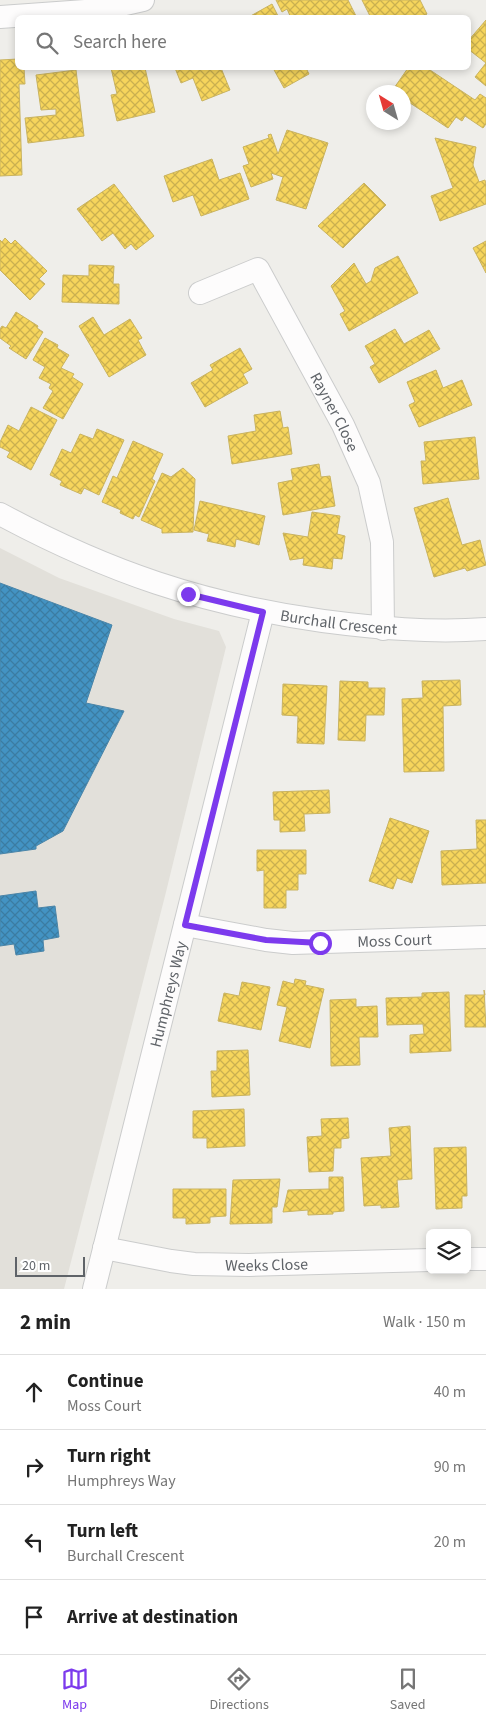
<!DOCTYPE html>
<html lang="en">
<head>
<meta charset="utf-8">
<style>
	body { margin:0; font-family:"Source Sans 3",sans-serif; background:#f2f2f2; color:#222 }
	.controls { position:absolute; right:15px; bottom:15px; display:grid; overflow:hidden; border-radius:8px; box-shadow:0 2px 8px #0003 }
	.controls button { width:45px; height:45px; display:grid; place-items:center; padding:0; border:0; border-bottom:1px solid #e0e0e0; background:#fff; color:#222; font:25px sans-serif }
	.compass { position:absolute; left:366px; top:85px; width:45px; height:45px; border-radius:50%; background:#fff; box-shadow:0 2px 8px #0003; rotate:323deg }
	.scale { position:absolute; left:15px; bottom:12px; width:70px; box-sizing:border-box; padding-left:5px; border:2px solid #5f6368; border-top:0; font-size:14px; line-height:18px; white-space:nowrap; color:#5f6368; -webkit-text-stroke:4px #fff; paint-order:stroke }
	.stop { position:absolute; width:15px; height:15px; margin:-11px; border:4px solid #7c3aed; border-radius:50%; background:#fff }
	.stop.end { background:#7c3aed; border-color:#fff; box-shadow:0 1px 5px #0008 }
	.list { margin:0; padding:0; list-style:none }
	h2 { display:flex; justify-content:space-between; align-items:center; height:65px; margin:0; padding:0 20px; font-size:21px }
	h2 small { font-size:16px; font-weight:400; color:#767676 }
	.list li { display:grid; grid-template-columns:32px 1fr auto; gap:15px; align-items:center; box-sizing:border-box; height:75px; padding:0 20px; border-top:1px solid #e0e0e0 }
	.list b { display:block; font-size:19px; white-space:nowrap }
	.list p { margin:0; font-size:16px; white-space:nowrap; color:#767676 }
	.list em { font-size:16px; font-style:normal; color:#767676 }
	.icon { flex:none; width:28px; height:28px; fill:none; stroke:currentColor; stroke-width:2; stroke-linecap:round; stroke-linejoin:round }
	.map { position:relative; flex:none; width:486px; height:1289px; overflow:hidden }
	.search { position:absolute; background:#fff; box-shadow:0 2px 8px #0003; left:15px; right:15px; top:15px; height:55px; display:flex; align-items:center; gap:12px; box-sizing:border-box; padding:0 18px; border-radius:8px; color:#767676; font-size:19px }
	.sheet { height:365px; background:#fff }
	nav { display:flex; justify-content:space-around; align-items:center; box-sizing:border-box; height:70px; border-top:1px solid #e0e0e0; background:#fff; font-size:14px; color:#767676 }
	nav a { display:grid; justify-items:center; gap:2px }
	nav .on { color:#7c3aed }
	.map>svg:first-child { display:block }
	.education { fill:#e2e0da }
	.homes { fill:url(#homes-cross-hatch); stroke:#c9b360 }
	.schools { fill:url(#schools-cross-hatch); stroke:#4b85a8 }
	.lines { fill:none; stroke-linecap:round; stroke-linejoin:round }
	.minor-casing { stroke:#cbcccc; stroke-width:24 }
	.minor { stroke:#fdfcfc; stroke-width:22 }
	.route { stroke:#7c3aed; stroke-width:6 }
	.labels { text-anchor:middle; stroke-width:5; stroke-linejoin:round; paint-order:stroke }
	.street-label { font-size:16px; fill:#5f6368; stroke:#fff }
</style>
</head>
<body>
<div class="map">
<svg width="486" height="1289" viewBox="0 0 486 1289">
	<defs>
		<pattern id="homes-cross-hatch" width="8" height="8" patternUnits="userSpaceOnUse" patternTransform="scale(1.25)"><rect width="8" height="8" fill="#f6d55c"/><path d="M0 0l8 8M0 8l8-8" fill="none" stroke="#cab050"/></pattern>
		<pattern id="schools-cross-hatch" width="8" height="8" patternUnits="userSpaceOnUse" patternTransform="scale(1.25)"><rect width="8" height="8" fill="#4393c3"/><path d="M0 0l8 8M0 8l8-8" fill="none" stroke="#3b7ca2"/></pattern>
	</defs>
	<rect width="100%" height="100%" fill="#efeeea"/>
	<!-- education -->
	<polygon class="education" points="0,548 59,578 174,619 219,631 226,647 165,896 64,1289 0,1289"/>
	<!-- homes -->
	<g class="homes">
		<polygon points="276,0 348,0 357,18 291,18 287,9 282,12"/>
		<polygon points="362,0 420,0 427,14 421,18 371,18"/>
		<polygon points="272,4 279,18 247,18"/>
		<polygon points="486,20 486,63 468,49 468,41"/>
		<polygon points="18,59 18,68 24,68 25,84 19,84 22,175 0,176 0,60"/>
		<polygon points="486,63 486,86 475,77"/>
		<polygon points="111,68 145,68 155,112 117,121 111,95 117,94"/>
		<polygon points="175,68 221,68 230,90 202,101 193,78 181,83"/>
		<polygon points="273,68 306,68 309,74 284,88"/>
		<polygon points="408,68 427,68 475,100 480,94 486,98 486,124 483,128 465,116 462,121 456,117 448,128 404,99 404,92 392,91"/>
		<polygon points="76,70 84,136 28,143 25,118 56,115 56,109 41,110 36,75"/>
		<polygon points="287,130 328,143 306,209 276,200 283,177 271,173 273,179 251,187 243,166 249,164 243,147 269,138 268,135 271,134 278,154"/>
		<polygon points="435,138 476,147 473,165 479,182 485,180 486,184 486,204 440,221 431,196 453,188"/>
		<polygon points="212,159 219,180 240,173 249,199 201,216 193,195 173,202 164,176"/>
		<polygon points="364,183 386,205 343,248 318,226"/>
		<polygon points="114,184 154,236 136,250 131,244 125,249 113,233 102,241 77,209"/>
		<polygon points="5,238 11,244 15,240 47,271 39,279 45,284 30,300 0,270 0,240 2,242"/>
		<polygon points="486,241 486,273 473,248"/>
		<polygon points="398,256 418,293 349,331 340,314 345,311 331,286 354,263 366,284 371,281 375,268"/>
		<polygon points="89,265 114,266 113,284 119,284 119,304 62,302 63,275 89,276"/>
		<polygon points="16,312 38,326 37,328 43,332 26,359 9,348 11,346 0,338 0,329 2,326 6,328"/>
		<polygon points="93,317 104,335 130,319 142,338 138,340 146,355 109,377 79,326"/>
		<polygon points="395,329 404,344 429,330 440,349 379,383 370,367 375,364 365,346"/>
		<polygon points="45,338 58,345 57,348 69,355 61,368 74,374 72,377 83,384 63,419 43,408 53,391 49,388 51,384 39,378 45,367 33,360"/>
		<polygon points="240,348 252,369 243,374 248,383 205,407 191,383 213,370 210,365"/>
		<polygon points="436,370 443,388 462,380 472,405 419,427 409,405 415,402 407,382"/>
		<polygon points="31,407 57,420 31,470 7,457 10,452 0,447 0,442 8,425 19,431"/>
		<polygon points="280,411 283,428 288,427 292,454 232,464 228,436 256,431 254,415"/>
		<polygon points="97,429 124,440 99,495 84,488 81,494 60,485 62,481 50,475 62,449 71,453 80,434 93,439"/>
		<polygon points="475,437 479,479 423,484 421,461 426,461 424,442"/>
		<polygon points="133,441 163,454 152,479 155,481 139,517 135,515 133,519 120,513 121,510 102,502 113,476 117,478"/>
		<polygon points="319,464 321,477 330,476 335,506 283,515 278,483 293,480 291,469"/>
		<polygon points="183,468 195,479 193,532 162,533 162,529 141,520 162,473 171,477"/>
		<polygon points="448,498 462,545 480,540 486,565 467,571 465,568 434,577 414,508"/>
		<polygon points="200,501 265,516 259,545 236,539 235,547 207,541 209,534 194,530"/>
		<polygon points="312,512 340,516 337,534 345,536 342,559 333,558 332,569 303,565 304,558 290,560 283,533 308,537"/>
		<polygon points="460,680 461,705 443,706 444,771 404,772 402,699 423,698 422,681"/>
		<polygon points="340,681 368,682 368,688 385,688 384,715 366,715 365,741 338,740"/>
		<polygon points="283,684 327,686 324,744 297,743 298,716 282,715"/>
		<polygon points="329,790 330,813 304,814 305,831 280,832 280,820 274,820 273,792"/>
		<polygon points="390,818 429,831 412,883 397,878 393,889 369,881"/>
		<polygon points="476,820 486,820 486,883 442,885 441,851 477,849"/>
		<polygon points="257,850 306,850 306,874 298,874 298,890 286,890 286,908 264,908 264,870 257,871"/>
		<polygon points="295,979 306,981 305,985 324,989 310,1048 279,1041 287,1007 277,1005 283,981 294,984"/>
		<polygon points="242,982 270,987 261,1030 218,1021 224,993 239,996"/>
		<polygon points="484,990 486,1027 465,1027 465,995 485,995"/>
		<polygon points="449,992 451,1051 410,1053 410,1035 424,1034 423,1024 387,1025 386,998 422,997 422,993"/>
		<polygon points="356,999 356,1007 377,1006 378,1037 359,1037 360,1065 331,1066 330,1000"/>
		<polygon points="248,1050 250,1095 212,1097 211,1071 217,1071 217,1051"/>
		<polygon points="244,1109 245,1146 207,1148 207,1138 193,1138 193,1111"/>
		<polygon points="348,1118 349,1138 341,1139 341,1148 334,1148 333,1171 309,1172 307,1137 322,1136 321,1119"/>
		<polygon points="410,1126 412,1179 397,1180 399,1207 381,1208 381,1205 364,1206 361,1158 391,1156 389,1128"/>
		<polygon points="466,1147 467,1196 462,1196 462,1208 436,1209 434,1148"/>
		<polygon points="329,1177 343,1177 344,1211 333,1212 333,1214 308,1215 308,1210 283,1212 288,1190 329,1189"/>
		<polygon points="280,1179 277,1207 272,1207 272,1223 230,1224 233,1180"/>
		<polygon points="173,1189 226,1189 226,1216 210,1217 210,1223 186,1224 186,1218 173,1218"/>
	</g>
	<!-- schools -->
	<g class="schools">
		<polygon points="0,583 112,625 86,703 124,711 63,831 36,846 36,849 0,854"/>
		<polygon points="36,891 38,908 55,906 59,937 43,940 44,951 16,955 14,944 0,946 0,896"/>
	</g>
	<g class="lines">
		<!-- minor casing -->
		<g class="minor-casing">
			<g id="minor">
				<polyline points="0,17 99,10 143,0"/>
				<path id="s1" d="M200,293L258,269L343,425L369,483L382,542L383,629"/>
				<path id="s2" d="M0,514C108,572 202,604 323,621C377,628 431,633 486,629"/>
				<path id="s3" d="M185,925L266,940L293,943L486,937"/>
				<path id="s4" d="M104,1248L171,1261L194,1264L249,1265L430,1260"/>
				<polyline points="467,1259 486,1259"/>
				<path id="s5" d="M94,1289L263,612"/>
			</g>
		</g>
		<!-- minor -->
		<use href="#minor" class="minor"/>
	</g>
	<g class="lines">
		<!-- route -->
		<polyline class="route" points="188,594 263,612 185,925 266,940 320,943"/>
	</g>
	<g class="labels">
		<!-- street labels -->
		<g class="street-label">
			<text dy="6" stroke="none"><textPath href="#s1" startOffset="225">Rayner Close</textPath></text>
			<text dy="6" stroke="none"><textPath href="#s2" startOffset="358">Burchall Crescent</textPath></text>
			<text dy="6" stroke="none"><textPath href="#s3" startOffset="211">Moss Court</textPath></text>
			<text dy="6" stroke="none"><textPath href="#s5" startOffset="304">Humphreys Way</textPath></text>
			<text dy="6" stroke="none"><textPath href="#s4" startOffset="164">Weeks Close</textPath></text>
		</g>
	</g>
</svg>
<div class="controls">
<button><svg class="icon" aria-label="layers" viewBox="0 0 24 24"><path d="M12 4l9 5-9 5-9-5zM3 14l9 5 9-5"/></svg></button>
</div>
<svg class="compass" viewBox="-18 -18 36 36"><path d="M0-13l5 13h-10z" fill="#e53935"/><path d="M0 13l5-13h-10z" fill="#767676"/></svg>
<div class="scale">20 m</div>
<div class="stop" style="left:320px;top:943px"></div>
<div class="stop end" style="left:188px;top:594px"></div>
<div class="search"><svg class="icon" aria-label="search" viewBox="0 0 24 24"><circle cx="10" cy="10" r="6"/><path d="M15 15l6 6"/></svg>Search here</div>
</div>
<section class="sheet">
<h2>2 min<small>Walk · 150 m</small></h2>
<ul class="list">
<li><svg class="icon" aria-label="ahead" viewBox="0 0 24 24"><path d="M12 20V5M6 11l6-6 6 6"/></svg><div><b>Continue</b><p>Moss Court</p></div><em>40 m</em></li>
<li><svg class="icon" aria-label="right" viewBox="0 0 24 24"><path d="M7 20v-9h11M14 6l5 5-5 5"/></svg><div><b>Turn right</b><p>Humphreys Way</p></div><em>90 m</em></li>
<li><svg class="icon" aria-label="left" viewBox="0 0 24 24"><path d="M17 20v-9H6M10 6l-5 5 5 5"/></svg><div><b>Turn left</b><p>Burchall Crescent</p></div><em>20 m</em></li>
<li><svg class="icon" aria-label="arrive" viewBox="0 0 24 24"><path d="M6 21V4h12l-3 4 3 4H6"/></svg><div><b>Arrive at destination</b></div></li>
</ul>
</section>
<nav>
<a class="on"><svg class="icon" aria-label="map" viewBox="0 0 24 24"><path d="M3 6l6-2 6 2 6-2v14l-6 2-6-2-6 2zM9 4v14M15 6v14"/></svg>Map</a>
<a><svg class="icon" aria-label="directions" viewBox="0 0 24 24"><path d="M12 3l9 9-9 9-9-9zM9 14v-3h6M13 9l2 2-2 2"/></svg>Directions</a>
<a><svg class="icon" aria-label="saved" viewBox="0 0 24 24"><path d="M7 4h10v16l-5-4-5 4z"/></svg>Saved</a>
</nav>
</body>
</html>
